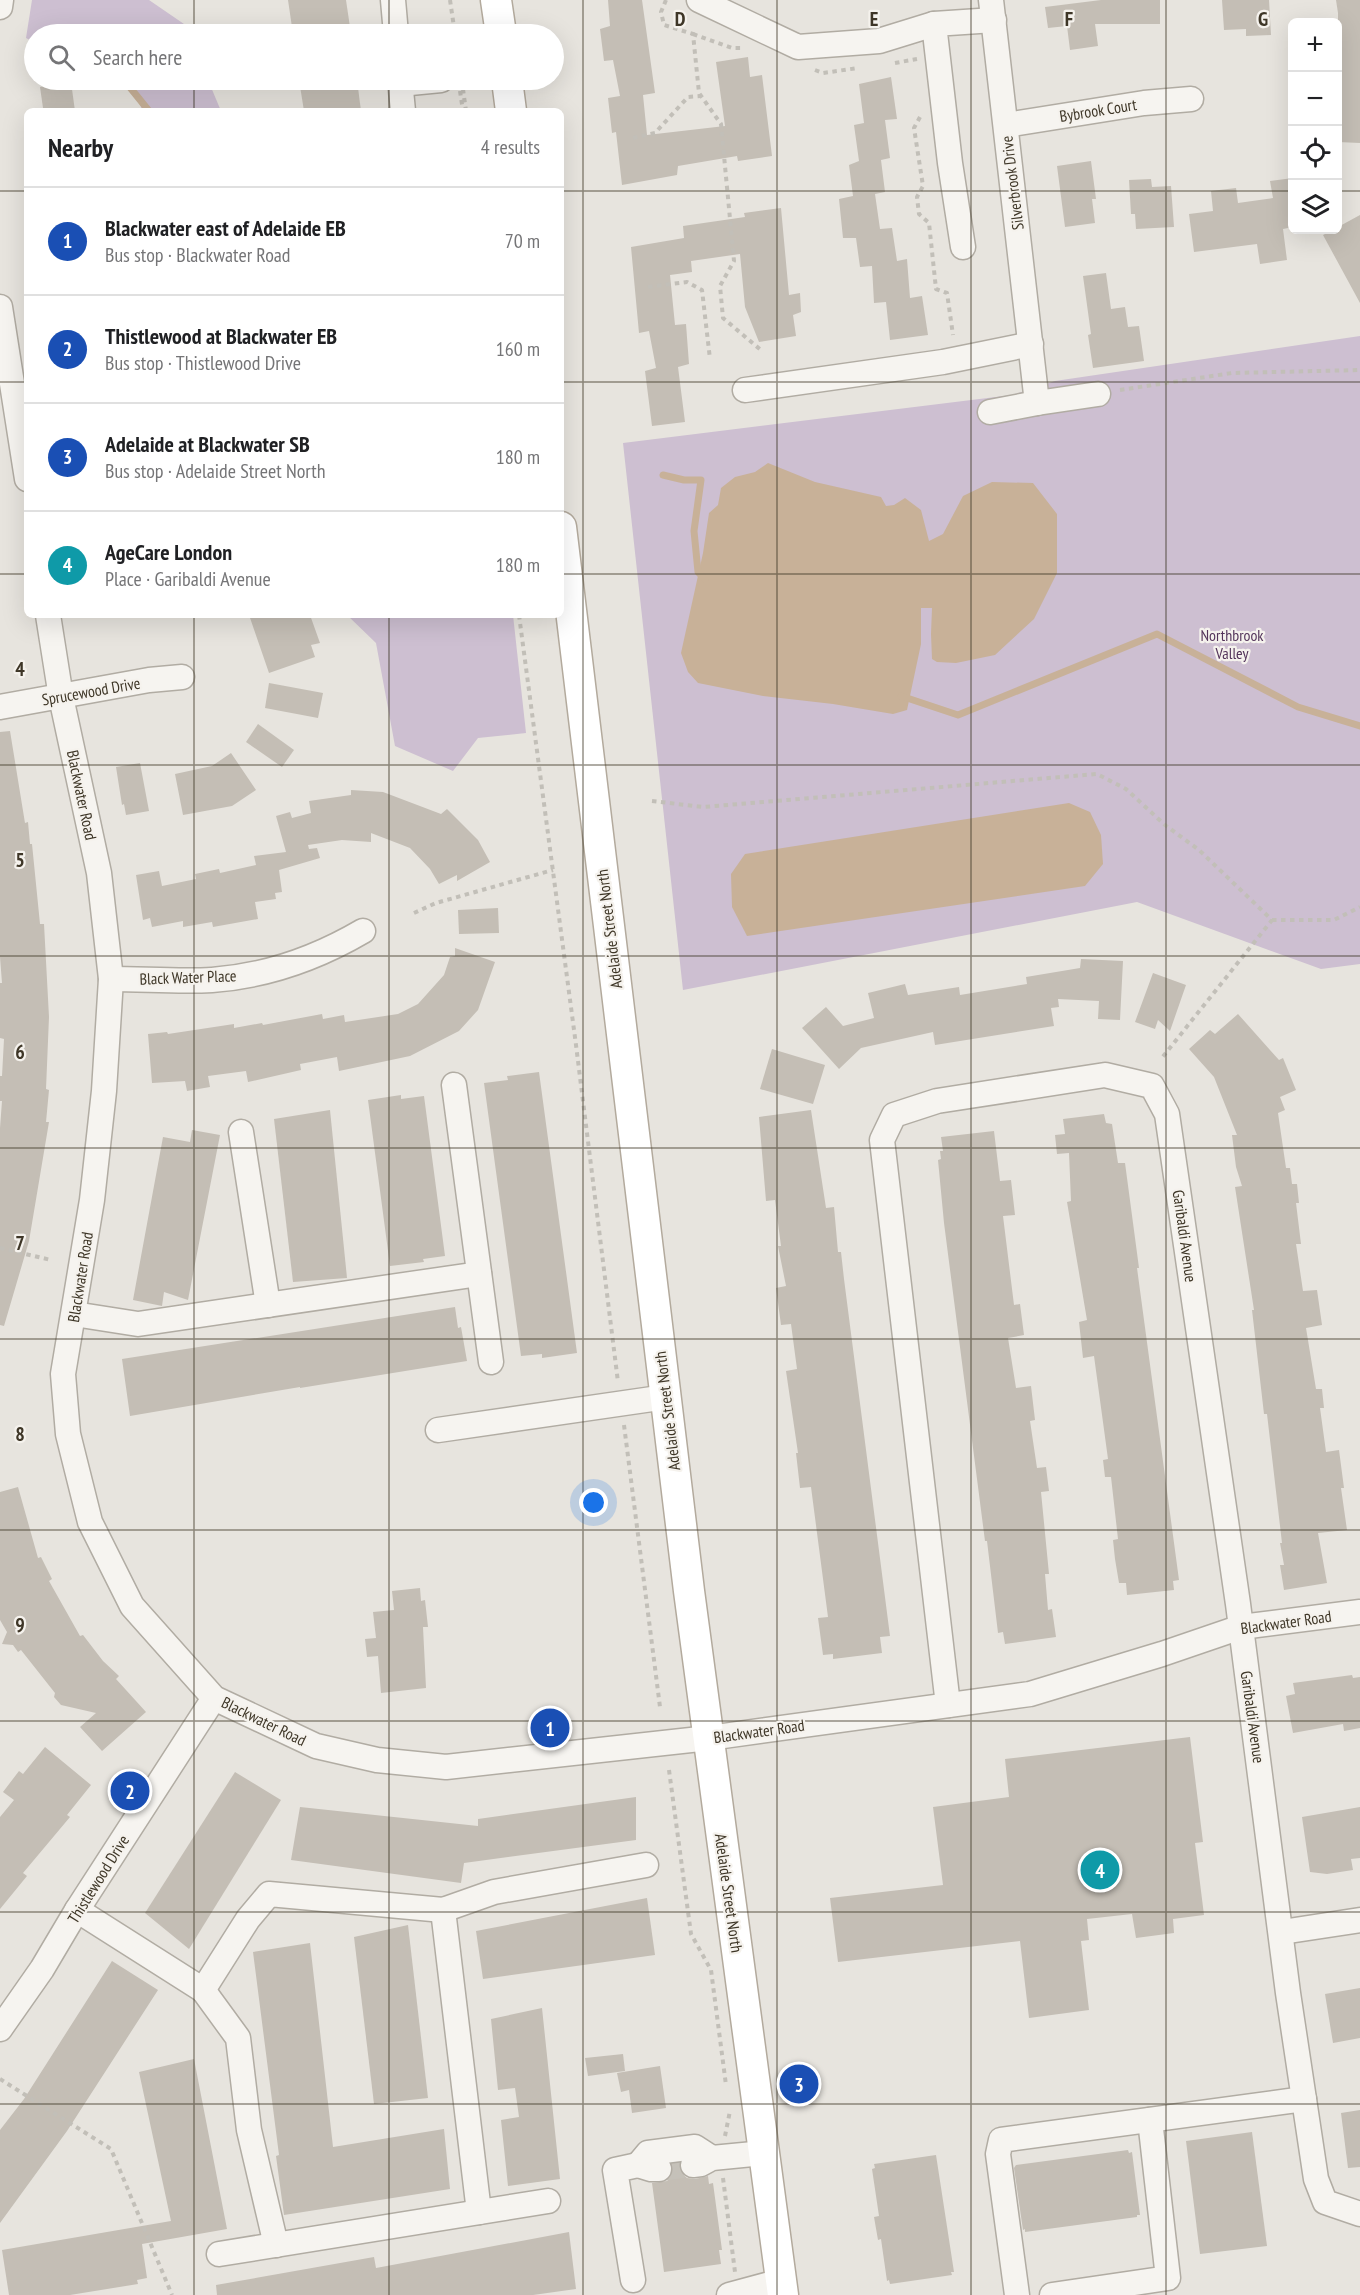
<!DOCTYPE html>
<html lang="en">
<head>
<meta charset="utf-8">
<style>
	body { margin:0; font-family:"PT Sans Narrow",sans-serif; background:#f2f2f2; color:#202124 }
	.controls { position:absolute; right:18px; top:18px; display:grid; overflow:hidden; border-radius:9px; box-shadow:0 6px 24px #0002 }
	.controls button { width:54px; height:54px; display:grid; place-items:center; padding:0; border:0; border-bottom:2px solid #e0e0e0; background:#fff; color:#202124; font:30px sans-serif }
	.you { position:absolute; left:594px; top:1503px; width:21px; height:21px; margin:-15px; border:4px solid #fff; border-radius:50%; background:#1a73e8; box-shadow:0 0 0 9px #1a73e833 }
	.badge { display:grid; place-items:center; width:39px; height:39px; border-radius:50%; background:#7c3aed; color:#fff; font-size:20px; font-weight:700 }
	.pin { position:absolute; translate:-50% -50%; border:3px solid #fff; box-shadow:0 2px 6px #0006 }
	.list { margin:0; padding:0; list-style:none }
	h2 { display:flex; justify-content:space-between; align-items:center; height:78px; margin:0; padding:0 24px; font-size:26px }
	h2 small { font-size:20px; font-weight:400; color:#757577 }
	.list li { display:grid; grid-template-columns:39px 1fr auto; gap:18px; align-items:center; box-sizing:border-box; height:108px; padding:0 24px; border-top:2px solid #e0e0e0 }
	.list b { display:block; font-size:22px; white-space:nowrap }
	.list p { margin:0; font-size:20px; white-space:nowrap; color:#757577 }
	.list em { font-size:20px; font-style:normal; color:#757577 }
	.icon { flex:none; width:33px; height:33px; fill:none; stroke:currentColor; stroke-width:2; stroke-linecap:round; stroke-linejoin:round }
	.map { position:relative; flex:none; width:1360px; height:2295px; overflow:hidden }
	.search { position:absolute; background:#fff; box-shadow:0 6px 24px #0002; left:24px; top:24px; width:540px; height:66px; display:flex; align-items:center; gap:15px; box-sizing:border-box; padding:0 21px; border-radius:33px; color:#757577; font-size:22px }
	.panel { position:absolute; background:#fff; box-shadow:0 6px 24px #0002; left:24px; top:108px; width:540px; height:510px; border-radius:9px }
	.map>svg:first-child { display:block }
	.green { fill:#cdbfd1 }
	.water { fill:#c8b198 }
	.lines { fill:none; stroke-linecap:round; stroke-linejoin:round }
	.stream { stroke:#c8b198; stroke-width:7 }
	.building { fill:#c4beb5 }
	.minor-tunnel { stroke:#c5c1b9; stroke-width:24; stroke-dasharray:24 12; stroke-linecap:butt }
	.minor-casing { stroke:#b1aca3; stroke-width:27 }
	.major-casing { stroke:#b3aa9d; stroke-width:33 }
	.path { stroke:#c2bfb8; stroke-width:4; stroke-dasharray:4.5 4.5; stroke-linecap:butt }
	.minor { stroke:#f6f4f0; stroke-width:24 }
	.major { stroke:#fff; stroke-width:30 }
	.grid { fill:none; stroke:#3e3627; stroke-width:1.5; stroke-opacity:0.55 }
	.labels { text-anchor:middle; stroke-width:4.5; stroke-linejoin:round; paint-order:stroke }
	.street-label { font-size:16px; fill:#3e3627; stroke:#f5f2ed }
	.park-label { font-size:16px; fill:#53345a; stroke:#f5f2ed }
	.grid-label { font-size:20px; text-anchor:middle; font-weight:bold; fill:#3e3627; stroke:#f5f2ed; stroke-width:4.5; stroke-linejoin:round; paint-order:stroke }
</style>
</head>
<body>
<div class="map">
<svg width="1360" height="2295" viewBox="0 0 1360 2295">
	<rect width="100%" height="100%" fill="#e7e4de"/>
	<!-- green -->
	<g class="green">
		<polygon points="32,0 149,0 184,24 188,34 34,34 34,42 26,38"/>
		<polygon points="119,80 208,80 221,111 142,111 136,87"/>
		<polygon points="1360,336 1360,964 1321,969 1137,902 683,990 623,443 1012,395 1055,381"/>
		<polygon points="347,615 513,615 526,733 478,738 453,771 395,746 376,643"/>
	</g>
	<!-- water -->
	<g class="water">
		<polygon points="768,463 815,482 881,497 886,506 894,505 905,498 921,510 929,541 943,534 963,496 992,482 1033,483 1057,514 1057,573 1034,619 995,655 956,663 937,662 932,659 931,634 932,608 921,608 921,644 907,710 893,714 833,704 763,696 698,683 688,672 681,653 703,553 709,513 718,505 721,488 735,477 755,472"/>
		<polygon points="1069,803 1090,812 1101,835 1103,864 1085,886 747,936 732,907 731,874 745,854"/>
	</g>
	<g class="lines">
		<!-- stream -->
		<g class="stream">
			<polyline points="124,80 149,111"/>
			<polyline points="663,475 684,480 701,480 694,531 698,572 705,579"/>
			<polyline points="901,696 958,715 1157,634 1298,707 1360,726"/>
		</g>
	</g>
	<!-- building -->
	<g class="building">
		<polygon points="288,0 346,0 351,34 293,34"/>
		<polygon points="608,0 642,0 655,93 643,95 647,135 725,126 716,62 748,57 750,77 762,75 772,156 738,161 737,156 678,166 677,175 622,185 616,132 612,133 608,98 620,96 613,60 604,61 600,29 610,26"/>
		<polygon points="1101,0 1160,0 1160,24 1095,24 1098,46 1070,50 1067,26 1048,28 1045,7"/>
		<polygon points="1222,0 1269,0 1271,35 1246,36 1246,29 1224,30"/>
		<polygon points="1336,0 1360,0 1360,143 1338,142 1338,13"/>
		<polygon points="891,77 897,119 885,120 890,158 881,160 885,192 875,194 880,229 892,228 897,261 907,259 910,298 922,296 928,335 890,340 886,302 874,303 872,266 860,267 856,238 843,238 839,199 853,196 849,165 859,161 854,125 864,123 859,84"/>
		<polygon points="299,80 357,80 361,111 304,111"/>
		<polygon points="71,82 75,111 49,111 49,108 43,108 40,87"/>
		<polygon points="1091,161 1096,199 1092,199 1095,223 1065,227 1057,166"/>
		<polygon points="1293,178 1293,227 1283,229 1287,260 1260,264 1257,244 1194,252 1189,214 1213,211 1211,191 1236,188 1238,203 1273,198 1270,181"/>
		<polygon points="1151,179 1152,187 1171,186 1174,227 1136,229 1135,214 1131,214 1129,180"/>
		<polygon points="781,208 789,295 800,293 801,312 793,315 796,336 759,342 745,307 740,254 691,261 692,272 670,275 675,325 686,324 689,364 678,367 685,422 652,426 645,371 656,368 649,331 639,333 631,247 684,238 683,226 745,217 744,213"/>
		<polygon points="1360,215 1360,303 1323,235 1333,230 1338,230 1338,227"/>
		<polygon points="1106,273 1111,309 1125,307 1128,327 1139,326 1144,361 1093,368 1088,335 1091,334 1083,276"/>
		<polygon points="249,615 310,615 320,643 311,645 315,657 269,673"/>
		<polygon points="269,683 323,693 318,718 265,708"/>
		<polygon points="258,724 294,750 282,767 246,742"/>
		<polygon points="10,731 25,823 28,822 30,844 32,844 40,924 44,924 49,1017 46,1089 49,1090 46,1122 49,1122 29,1241 4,1326 0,1325 0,1128 2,1101 0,1101 0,1076 2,1076 4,1039 0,1038 0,983 2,983 0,957 0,732"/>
		<polygon points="231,753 256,790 232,806 183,815 175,774 212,766"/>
		<polygon points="140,763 149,811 126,815 124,804 122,805 116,767"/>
		<polygon points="351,790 383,792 441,814 447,809 478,840 490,862 457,881 457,875 439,884 430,869 410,848 371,833 371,842 342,840 308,845 309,849 317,848 320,858 279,870 282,892 275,893 276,899 255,902 258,919 213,927 212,922 183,927 183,921 152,927 150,918 143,920 136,875 159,871 162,886 196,879 195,874 219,869 220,873 256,865 254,856 286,852 276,816 290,812 292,818 311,813 309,801 351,795"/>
		<polygon points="498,908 499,933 459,934 458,910"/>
		<polygon points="455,948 495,962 478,1010 459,1031 410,1056 339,1071 337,1057 300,1064 301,1070 248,1082 246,1071 208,1076 210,1087 187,1091 185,1081 152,1083 148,1034 167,1032 168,1034 234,1024 234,1028 262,1023 263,1025 322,1014 323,1019 344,1015 345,1022 398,1014 418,1004 444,975 450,957 455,956"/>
		<polygon points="1081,959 1123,961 1120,1020 1098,1019 1099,1001 1058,999 1059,1007 1051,1008 1054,1026 935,1045 933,1032 861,1048 839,1069 802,1028 826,1007 843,1026 874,1018 868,993 905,984 908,995 959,987 960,995 1027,984 1026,977 1080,968"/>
		<polygon points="1153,973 1186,985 1170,1031 1158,1020 1155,1029 1135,1022"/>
		<polygon points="1238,1014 1279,1060 1283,1058 1296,1090 1280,1097 1285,1110 1278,1113 1286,1168 1290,1168 1292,1184 1297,1184 1299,1203 1296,1203 1301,1244 1296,1244 1303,1291 1317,1290 1322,1325 1306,1328 1316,1389 1322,1389 1324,1408 1320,1408 1326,1452 1339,1450 1344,1488 1341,1488 1347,1530 1318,1533 1327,1583 1284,1590 1280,1565 1284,1565 1280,1543 1282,1543 1267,1414 1264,1414 1252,1310 1254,1310 1235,1187 1242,1186 1236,1167 1232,1135 1237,1135 1214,1077 1189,1049 1210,1030 1215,1034"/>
		<polygon points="772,1049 825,1065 813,1104 760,1089"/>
		<polygon points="539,1072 577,1353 542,1358 542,1354 521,1356 484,1083 508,1080 507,1076"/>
		<polygon points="401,1095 401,1099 424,1096 445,1256 423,1259 424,1262 390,1266 368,1100"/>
		<polygon points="330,1110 347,1278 293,1282 274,1119"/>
		<polygon points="811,1110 826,1208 834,1207 838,1252 841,1252 844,1279 890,1636 880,1637 882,1653 833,1659 833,1654 823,1655 818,1618 828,1617 811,1487 800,1488 796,1453 798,1453 786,1371 797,1369 791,1324 781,1325 776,1288 786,1286 778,1246 781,1246 775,1200 766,1201 759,1117"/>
		<polygon points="1104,1114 1106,1123 1112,1124 1118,1163 1125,1163 1139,1268 1137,1268 1179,1580 1173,1581 1174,1590 1127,1595 1126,1583 1119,1583 1115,1559 1113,1540 1118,1539 1111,1477 1105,1477 1103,1460 1108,1459 1094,1356 1083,1358 1079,1322 1087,1320 1067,1202 1071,1201 1069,1153 1057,1154 1055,1135 1065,1134 1063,1119"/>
		<polygon points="192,1130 220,1135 188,1300 164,1292 162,1306 133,1300 163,1137 190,1142"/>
		<polygon points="994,1131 1000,1181 1011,1180 1015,1215 1003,1216 1014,1305 1020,1304 1024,1335 1008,1338 1016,1388 1031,1386 1035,1420 1030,1421 1037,1468 1046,1467 1049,1491 1041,1492 1049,1574 1045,1574 1048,1610 1052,1609 1056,1637 1005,1644 1003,1632 998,1633 987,1541 985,1541 944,1223 938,1160 941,1159 940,1151 943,1151 941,1137"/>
		<polygon points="455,1307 458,1328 461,1327 467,1361 300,1388 300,1387 130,1416 122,1359"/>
		<polygon points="18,1487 38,1558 41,1557 52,1579 49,1581 80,1636 83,1635 103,1661 119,1676 116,1679 146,1712 102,1751 80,1727 96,1713 61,1705 54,1697 55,1693 21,1650 18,1652 13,1645 2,1644 7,1632 0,1620 0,1492"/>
		<polygon points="420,1588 421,1601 425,1600 428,1627 423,1627 426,1688 381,1693 378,1656 367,1657 365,1639 376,1638 373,1612 394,1610 392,1591"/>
		<polygon points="1352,1675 1353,1678 1360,1677 1360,1728 1344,1731 1343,1724 1293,1733 1286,1696 1295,1694 1293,1683"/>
		<polygon points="1190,1737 1203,1842 1195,1843 1204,1915 1173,1919 1174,1933 1136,1938 1132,1914 1087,1919 1089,1940 1081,1941 1089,2010 1029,2018 1020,1941 838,1962 830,1898 943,1885 933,1807 1009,1797 1005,1759"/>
		<polygon points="45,1747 91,1785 67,1815 70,1817 23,1873 27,1876 0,1909 0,1817 14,1800 3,1792 19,1771 23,1774"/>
		<polygon points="235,1772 281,1800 189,1949 145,1913"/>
		<polygon points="636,1797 636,1840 464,1863 461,1883 291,1860 300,1807 478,1826 478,1819"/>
		<polygon points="1360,1807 1360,1858 1351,1859 1353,1870 1327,1874 1310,1872 1302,1817"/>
		<polygon points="647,1898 655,1955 483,1979 476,1931"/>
		<polygon points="408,1925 428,2098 374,2104 354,1937"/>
		<polygon points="310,1943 333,2147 444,2129 450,2189 284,2215 276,2156 279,2155 253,1952"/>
		<polygon points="112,1961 158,1990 67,2131 0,2223 0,2130 24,2099"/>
		<polygon points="1360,1988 1360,2038 1333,2043 1325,1994"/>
		<polygon points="542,2008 560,2179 508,2186 501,2120 519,2117 515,2088 498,2090 491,2019"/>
		<polygon points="623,2054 625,2071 588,2076 585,2058"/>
		<polygon points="194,2059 227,2229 142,2244 147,2278 137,2280 138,2284 70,2295 9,2295 2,2250 171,2221 139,2072"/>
		<polygon points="660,2066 666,2108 632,2113 629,2090 621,2092 617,2073"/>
		<polygon points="1360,2110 1360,2167 1348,2168 1341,2113"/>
		<polygon points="1252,2132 1267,2246 1200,2254 1186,2141"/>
		<polygon points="1128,2150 1129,2153 1132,2152 1140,2215 1137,2215 1137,2217 1025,2232 1025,2229 1023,2230 1014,2168 1016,2165"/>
		<polygon points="936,2155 954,2272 951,2272 952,2275 890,2284 889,2280 887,2281 881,2239 878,2240 874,2217 879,2216 872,2169 875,2168 874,2164"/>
		<polygon points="679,2163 681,2173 687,2178 695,2179 708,2176 709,2184 713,2183 722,2250 719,2250 721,2264 664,2272 652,2183 667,2181 672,2176 672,2164"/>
		<polygon points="569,2232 576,2289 533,2295 217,2295 216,2285 374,2257 376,2268"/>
	</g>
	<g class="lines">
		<!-- minor-tunnel -->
		<polyline class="minor-tunnel" points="659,2169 693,2165"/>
		<!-- minor casing -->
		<g class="minor-casing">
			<g id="minor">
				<polyline points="393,0 396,34"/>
				<polyline points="699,0 798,47 879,41 934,24"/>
				<polyline points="991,0 1037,403 1098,394"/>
				<polyline points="0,7 1,0"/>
				<polyline points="400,80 403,111"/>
				<polyline points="400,84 441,80"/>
				<polyline points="1006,125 1144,103 1191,99"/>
				<polyline points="963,247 950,163 934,24 994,20"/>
				<polyline points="0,307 27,479"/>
				<polyline points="745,390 943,362 1031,344"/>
				<polyline points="990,412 1037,403"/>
				<polyline points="48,615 61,697 99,873 111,979 104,1091 92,1200 63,1374 68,1434 90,1522 132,1606 214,1698 316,1746 377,1760 446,1767 709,1738 1030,1694 1162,1654 1241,1627 1360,1612"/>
				<polyline points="0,707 149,680 182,677"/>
				<path d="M111,979C144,979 179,982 212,980C266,976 317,958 363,931"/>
				<polyline points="454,1085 491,1362"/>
				<polyline points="241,1132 268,1305"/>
				<polyline points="74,1314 138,1324 479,1274"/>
				<polyline points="438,1430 666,1397"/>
				<polyline points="948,1705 882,1140 894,1115 937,1101 1105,1075 1152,1086 1167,1114 1238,1604 1288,1993 1316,2179 1325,2202 1360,2214"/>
				<polyline points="77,1910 203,1990 248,1919 269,1894 443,1910 494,1892 646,1865"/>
				<polyline points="443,1910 479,2212"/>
				<polyline points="1282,1932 1360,1920"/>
				<polyline points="203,1990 238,2038 249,2130 276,2245"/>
				<polyline points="0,2029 42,1969 77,1910 214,1698"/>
				<polyline points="693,2165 701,2164 712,2158 764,2153"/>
				<polyline points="659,2169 651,2169 638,2165 648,2153 695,2147 712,2158"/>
				<polyline points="219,2254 548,2201"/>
				<polyline points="633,2280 615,2170 638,2165"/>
				<polyline points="729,2295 781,2281"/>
				<polyline points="1017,2295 998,2154 1001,2140 1304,2099"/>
				<polyline points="1052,2295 1168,2278 1150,2120"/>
			</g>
		</g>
		<!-- major casing -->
		<g class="major-casing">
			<g id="major">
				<polyline points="496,0 501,34"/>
				<polyline points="507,80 511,111"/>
				<polyline points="561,527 689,1591 783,2295"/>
			</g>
		</g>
		<!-- path -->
		<g class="path">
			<polyline points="450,0 455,34"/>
			<polyline points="666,0 661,12 664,25 693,34 699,93 721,124 734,261 720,286 723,318 762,351"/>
			<polyline points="693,34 732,48 744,48"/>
			<polyline points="895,63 917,59"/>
			<polyline points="815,70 823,73 858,68"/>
			<polyline points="463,89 466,111"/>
			<polyline points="460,91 463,111"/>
			<polyline points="920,117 914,128 923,186 917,197 919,214 929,223 936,289 947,293 953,335"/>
			<polyline points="633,138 655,133 688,97 701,96"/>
			<polyline points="648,287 687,282 702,290 710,359"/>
			<polyline points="1120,390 1232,373 1360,370"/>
			<polyline points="519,615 576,1045 618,1382"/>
			<polyline points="652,801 703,807 1097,774 1126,789 1165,825 1199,850 1272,920 1161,1059"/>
			<polyline points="414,913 436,903 553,870"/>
			<polyline points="1272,920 1334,920 1360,907"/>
			<polyline points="0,1248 51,1260"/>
			<polyline points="624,1425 660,1707"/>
			<polyline points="669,1770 691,1934 711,1970 726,2085"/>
			<polyline points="0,2079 111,2149 172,2295"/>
			<polyline points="725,2136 730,2111"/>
			<polyline points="723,2178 735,2272"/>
		</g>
		<!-- minor -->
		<use href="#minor" class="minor"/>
		<!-- major -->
		<use href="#major" class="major"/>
	</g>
	<!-- grid -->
	<path class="grid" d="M194,0V34M389,0V34M583,0V2295M777,0V2295M971,0V2295M1166,0V2295M194,80V111M389,80V111M0,191H27M561,191H1292M1338,191H1360M0,382H27M561,382H1360M0,574H27M561,574H1360M194,615V2295M389,615V2295M0,765H1360M0,956H1360M0,1148H1360M0,1339H1360M0,1530H1360M0,1721H1360M0,1912H1360M0,2104H1360"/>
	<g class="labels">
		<!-- street labels -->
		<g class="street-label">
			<text transform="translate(1098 110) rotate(-9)" y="6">Bybrook Court</text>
			<text transform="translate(1012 183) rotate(-97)" y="6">Silverbrook Drive</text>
			<text transform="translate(91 691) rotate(-10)" y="6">Sprucewood Drive</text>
			<text transform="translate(82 795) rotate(78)" y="6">Blackwater Road</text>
			<text transform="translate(609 929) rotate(-97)" y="6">Adelaide Street North</text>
			<text transform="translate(188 977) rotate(-2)" y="6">Black Water Place</text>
			<text transform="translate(1185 1236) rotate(82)" y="6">Garibaldi Avenue</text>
			<text transform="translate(80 1277) rotate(-81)" y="6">Blackwater Road</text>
			<text transform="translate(667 1411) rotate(-97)" y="6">Adelaide Street North</text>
			<text transform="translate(1286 1622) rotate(-8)" y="6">Blackwater Road</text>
			<text transform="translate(1253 1717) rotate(82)" y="6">Garibaldi Avenue</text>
			<text transform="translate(264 1721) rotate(26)" y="6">Blackwater Road</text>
			<text transform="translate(759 1731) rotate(-8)" y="6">Blackwater Road</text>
			<text transform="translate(98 1879) rotate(-58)" y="6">Thistlewood Drive</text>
			<text transform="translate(729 1893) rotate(82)" y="6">Adelaide Street North</text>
		</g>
		<!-- park labels -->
		<g class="park-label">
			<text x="1232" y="641">Northbrook<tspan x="1232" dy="18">Valley</tspan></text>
		</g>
	</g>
	<g class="grid-label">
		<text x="680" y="26">D</text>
		<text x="874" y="26">E</text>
		<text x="1069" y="26">F</text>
		<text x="1263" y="26">G</text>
		<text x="20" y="676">4</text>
		<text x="20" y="867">5</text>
		<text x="20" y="1059">6</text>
		<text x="20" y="1250">7</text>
		<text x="20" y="1441">8</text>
		<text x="20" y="1632">9</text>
	</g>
</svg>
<div class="controls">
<button>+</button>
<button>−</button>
<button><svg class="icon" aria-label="locate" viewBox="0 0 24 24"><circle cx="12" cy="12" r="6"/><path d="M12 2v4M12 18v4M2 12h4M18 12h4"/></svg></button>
<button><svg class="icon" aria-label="layers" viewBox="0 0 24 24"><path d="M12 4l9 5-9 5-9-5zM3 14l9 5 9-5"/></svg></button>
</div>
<div class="you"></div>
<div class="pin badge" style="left:550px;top:1728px;background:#1a4fb4">1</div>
<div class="pin badge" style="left:130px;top:1791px;background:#1a4fb4">2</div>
<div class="pin badge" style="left:799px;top:2084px;background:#1a4fb4">3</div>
<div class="pin badge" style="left:1100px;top:1870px;background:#0f9aa8">4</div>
<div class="search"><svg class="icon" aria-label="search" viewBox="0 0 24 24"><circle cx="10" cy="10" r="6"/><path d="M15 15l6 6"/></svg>Search here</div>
<section class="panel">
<h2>Nearby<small>4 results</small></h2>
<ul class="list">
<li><span class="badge" style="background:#1a4fb4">1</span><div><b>Blackwater east of Adelaide EB</b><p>Bus stop · Blackwater Road</p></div><em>70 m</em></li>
<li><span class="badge" style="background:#1a4fb4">2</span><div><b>Thistlewood at Blackwater EB</b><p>Bus stop · Thistlewood Drive</p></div><em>160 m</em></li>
<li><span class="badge" style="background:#1a4fb4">3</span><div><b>Adelaide at Blackwater SB</b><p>Bus stop · Adelaide Street North</p></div><em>180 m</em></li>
<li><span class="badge" style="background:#0f9aa8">4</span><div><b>AgeCare London</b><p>Place · Garibaldi Avenue</p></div><em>180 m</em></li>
</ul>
</section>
</div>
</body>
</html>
